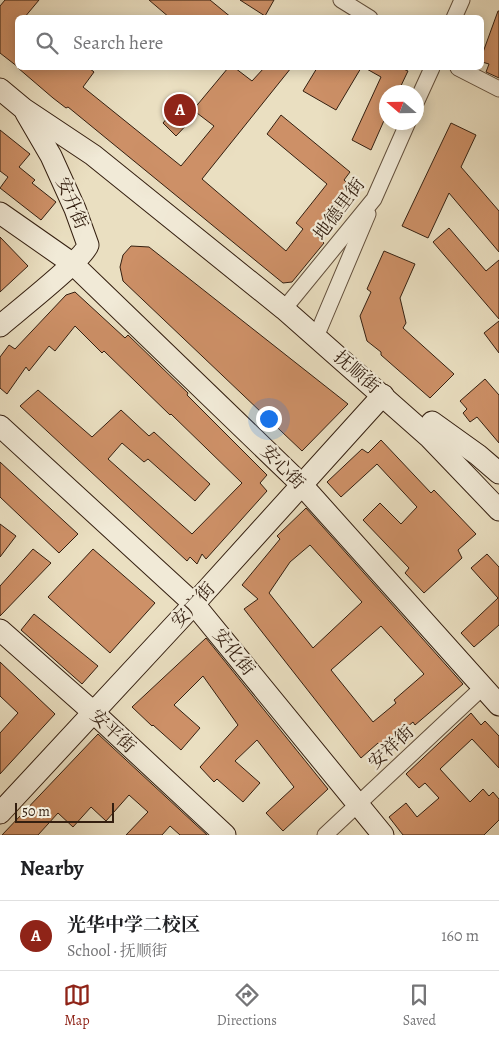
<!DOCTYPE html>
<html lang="en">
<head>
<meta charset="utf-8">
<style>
	body { margin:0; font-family:Alegreya,"Noto Serif SC",serif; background:#f2f2f2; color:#202124 }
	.compass { position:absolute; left:379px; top:85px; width:45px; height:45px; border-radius:50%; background:#fff; box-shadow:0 2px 12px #0003; rotate:290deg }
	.scale { position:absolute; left:15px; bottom:12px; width:99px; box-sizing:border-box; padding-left:5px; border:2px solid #341f10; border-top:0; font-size:14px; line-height:18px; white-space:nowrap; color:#341f10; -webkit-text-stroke:4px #f1ead7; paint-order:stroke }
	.you { position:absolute; left:268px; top:418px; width:18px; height:18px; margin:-12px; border:4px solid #fff; border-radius:50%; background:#1a73e8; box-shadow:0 0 0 8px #1a73e833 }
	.badge { display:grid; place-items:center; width:32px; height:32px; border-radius:50%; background:#8f2418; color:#fff; font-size:16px; font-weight:700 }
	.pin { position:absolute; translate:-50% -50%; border:2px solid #fff; box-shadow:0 1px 5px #0006 }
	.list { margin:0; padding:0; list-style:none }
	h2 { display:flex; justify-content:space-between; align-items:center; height:65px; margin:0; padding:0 20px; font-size:21px }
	h2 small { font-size:16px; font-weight:400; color:#757577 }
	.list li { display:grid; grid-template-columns:32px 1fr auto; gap:15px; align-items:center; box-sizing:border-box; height:70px; padding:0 20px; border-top:1px solid #e0e0e0 }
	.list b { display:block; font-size:19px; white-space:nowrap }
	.list p { margin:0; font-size:16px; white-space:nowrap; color:#757577 }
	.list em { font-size:16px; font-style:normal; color:#757577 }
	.icon { flex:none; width:28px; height:28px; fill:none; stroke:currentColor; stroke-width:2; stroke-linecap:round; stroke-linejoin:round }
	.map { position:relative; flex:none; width:499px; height:835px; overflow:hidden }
	.search { position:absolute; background:#fff; box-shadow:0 2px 12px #0003; left:15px; right:15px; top:15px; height:55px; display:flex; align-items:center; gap:12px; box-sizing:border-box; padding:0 18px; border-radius:8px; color:#757577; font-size:19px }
	.sheet { height:135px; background:#fff }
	nav { display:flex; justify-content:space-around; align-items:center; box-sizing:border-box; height:70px; border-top:1px solid #e0e0e0; background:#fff; font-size:14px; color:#757577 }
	nav a { display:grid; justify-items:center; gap:2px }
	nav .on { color:#8f2418 }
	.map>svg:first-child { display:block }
	.building { fill:#cd9067; stroke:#341f10; fill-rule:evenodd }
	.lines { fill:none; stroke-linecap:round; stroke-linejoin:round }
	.street-casing { stroke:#624f3c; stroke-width:17 }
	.secondary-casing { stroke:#341f10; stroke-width:23 }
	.street { stroke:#f1ead7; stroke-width:15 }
	.secondary { stroke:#f1ead7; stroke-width:21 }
	.labels { text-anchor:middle; stroke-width:4.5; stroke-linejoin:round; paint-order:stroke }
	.street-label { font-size:18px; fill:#341f10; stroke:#f1ead7 }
</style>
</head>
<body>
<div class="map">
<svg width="499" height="835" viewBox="0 0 499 835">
	<rect width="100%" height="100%" fill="#eadfc1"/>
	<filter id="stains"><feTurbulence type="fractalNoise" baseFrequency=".004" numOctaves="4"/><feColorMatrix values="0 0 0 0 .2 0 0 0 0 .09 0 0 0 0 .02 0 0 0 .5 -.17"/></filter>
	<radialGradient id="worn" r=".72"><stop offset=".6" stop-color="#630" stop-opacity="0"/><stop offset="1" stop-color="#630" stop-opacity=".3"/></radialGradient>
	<!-- building -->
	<g class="building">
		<polygon points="5,0 39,0 24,18 18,18 18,67 0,53 0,6"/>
		<polygon points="149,0 210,0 232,18 170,18"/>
		<polygon points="240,0 274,0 265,16"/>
		<polygon points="498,11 499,11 499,78 486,72 489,64 482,62 482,55"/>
		<polygon points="18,68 89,68 94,72 83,87 181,166 214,126 193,110 228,68 235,68 252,81 264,68 291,68 202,179 286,251 303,229 296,223 327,184 267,134 281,115 350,172 344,180 353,188 315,234 324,243 292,282 283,283 68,107 66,108 53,98"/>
		<polygon points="317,68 361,68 336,110 303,91"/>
		<polygon points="365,68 401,68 408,71 398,92 386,92 386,116 371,150 352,140 381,77"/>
		<polygon points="178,105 193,118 176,136 163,123"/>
		<polygon points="451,123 476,135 461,167 499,211 499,252 449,193 428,238 402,226"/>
		<polygon points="0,130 30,154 19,167 35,180 32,183 56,202 41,220 0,188 8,177 0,171"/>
		<polygon points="449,228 486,271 499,260 499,319 433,242"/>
		<polygon points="0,237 28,266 0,292"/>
		<polygon points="131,246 149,247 348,404 302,451 123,281 120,267 123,255"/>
		<polygon points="384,251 415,264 400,298 406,323 403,328 454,374 430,398 381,355 381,352 367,341 360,316 371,292 367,289"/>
		<polygon points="75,292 125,338 128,335 188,393 187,395 267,475 260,483 267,491 206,559 202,554 197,564 190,557 187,561 20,406 38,390 92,437 121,410 149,436 154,432 210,484 195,501 148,459 144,462 122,443 108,459 192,534 242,483 171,414 170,415 104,351 102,353 75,326 55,351 49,346 29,371 26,367 7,394 0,388 0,357 9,345 15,349 66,295"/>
		<polygon points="499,321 499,353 484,333"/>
		<polygon points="485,379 499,395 499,443 477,417 470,422 463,413 467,409 460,401"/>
		<polygon points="381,440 431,493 434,490 476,534 458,550 462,558 424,593 405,573 409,568 363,520 380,503 401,524 417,507 377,464 341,497 327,482 362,449 368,453"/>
		<polygon points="0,462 78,534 59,553 0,497"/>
		<path d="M306,508L463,684L415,725L413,722L382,748L378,743L361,758L244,609L258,599L242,585L280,539L277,536ZM310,545L362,602L313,648L269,593L290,562ZM381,626L424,674L394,700L396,703L373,722L331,670Z"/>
		<polygon points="0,524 16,536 0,557"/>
		<polygon points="33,549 51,563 0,616 0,586"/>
		<polygon points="93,549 155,603 110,653 48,597"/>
		<polygon points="487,554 499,567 499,625 474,647 461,633 498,598 471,568"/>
		<polygon points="34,614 98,666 82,684 21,630"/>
		<polygon points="206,638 328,789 283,831 266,813 294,787 257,740 235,761 260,783 243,802 217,779 214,782 200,767 238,725 203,676 174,705 200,728 181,750 153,725 152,726 132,707"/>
		<polygon points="0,662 55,714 0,774 0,733 18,713 0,696"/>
		<polygon points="471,713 481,725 485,721 499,736 499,768 472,739 440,769 470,802 483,789 489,796 493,792 499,799 499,820 484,835 403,835 389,817 406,803 417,817 439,798 425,783 419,788 406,774"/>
		<polygon points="98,734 207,835 180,835 170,826 162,835 126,835 148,812 129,795 106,821 91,807 73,827 58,813 38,835 2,835"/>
	</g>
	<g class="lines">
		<!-- street casing -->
		<g class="street-casing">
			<g id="street">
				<polyline points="341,0 370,18"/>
				<polyline points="454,18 462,0"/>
				<polyline points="458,68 499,89"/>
				<polyline points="416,103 432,68"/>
				<polyline points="284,309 374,199 408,122"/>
				<polyline points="316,337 368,214"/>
				<polyline points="325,835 483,687"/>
			</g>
		</g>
		<!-- secondary casing -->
		<g class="secondary-casing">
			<g id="secondary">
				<polyline points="0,89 24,109 93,155 284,309 430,438 499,510"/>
				<polyline points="0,213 73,264 301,484 499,705"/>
				<path d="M0,326C15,313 84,259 88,245L75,209L51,156L26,113"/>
				<polyline points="432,422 478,455 499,473"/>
				<polyline points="0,426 194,604 383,835"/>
				<polyline points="0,630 93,712 225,835"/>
				<polyline points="0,813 194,604 383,395"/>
			</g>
		</g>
		<!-- street -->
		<use href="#street" class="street"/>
		<!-- secondary -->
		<use href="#secondary" class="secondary"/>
	</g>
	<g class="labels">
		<!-- street labels -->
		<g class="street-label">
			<text transform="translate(72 203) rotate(67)" y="6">安升街</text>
			<text transform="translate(339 209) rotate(-53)" y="6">地德里街</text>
			<text transform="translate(357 372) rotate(41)" y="6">抚顺街</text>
			<text transform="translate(283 467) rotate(45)" y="6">安心街</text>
			<text transform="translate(193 605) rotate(-47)" y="6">安广街</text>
			<text transform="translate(234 652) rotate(51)" y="6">安化街</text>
			<text transform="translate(113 731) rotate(43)" y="6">安平街</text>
			<text transform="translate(391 747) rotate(-43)" y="6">安祥街</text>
		</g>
	</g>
	<rect width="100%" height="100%" filter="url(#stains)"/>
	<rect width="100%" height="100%" fill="url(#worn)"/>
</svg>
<svg class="compass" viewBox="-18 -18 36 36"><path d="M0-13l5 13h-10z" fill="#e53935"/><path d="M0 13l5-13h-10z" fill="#757577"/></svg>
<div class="scale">50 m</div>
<div class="you"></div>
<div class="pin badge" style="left:180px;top:110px">A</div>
<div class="search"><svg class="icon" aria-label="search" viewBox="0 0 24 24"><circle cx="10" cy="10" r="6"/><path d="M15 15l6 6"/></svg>Search here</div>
</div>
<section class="sheet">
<h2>Nearby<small></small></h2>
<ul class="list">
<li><span class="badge">A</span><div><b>光华中学二校区</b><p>School · 抚顺街</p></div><em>160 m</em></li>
</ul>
</section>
<nav>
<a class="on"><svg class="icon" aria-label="map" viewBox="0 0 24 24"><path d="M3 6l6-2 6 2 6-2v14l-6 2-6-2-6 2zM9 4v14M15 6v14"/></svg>Map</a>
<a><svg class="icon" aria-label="directions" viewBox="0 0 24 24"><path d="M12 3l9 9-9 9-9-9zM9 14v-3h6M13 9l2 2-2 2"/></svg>Directions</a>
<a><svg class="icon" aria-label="saved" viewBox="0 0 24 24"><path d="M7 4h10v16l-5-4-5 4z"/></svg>Saved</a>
</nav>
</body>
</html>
